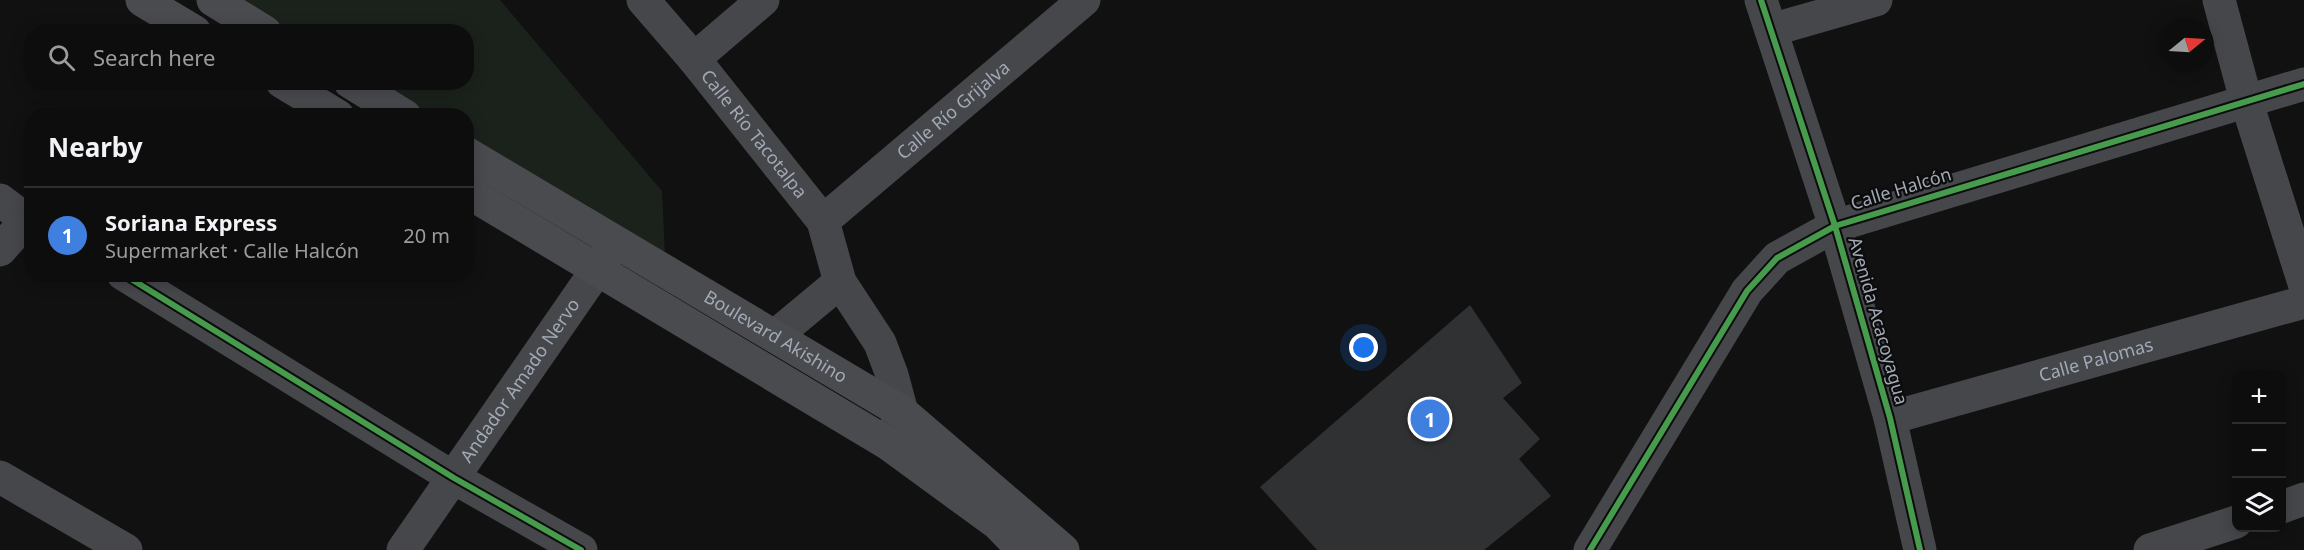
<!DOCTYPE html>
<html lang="en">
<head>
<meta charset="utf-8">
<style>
	body { margin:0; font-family:"Noto Sans",sans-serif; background:#1b1b1c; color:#f1f3f6 }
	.controls { position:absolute; right:18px; bottom:18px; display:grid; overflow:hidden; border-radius:12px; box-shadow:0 3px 15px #0003 }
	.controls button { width:54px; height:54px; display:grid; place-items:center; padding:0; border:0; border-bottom:2px solid #2d2d2e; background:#0d0d0e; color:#f1f3f6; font:30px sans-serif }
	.compass { position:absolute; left:2160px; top:18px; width:54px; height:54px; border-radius:50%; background:#0d0d0e; box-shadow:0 3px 15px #0003; rotate:72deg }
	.you { position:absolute; left:1364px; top:348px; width:21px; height:21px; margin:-15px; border:4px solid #fff; border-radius:50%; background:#1a73e8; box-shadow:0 0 0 9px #1a73e833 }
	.badge { display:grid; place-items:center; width:39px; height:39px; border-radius:50%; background:#b45309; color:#fff; font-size:20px; font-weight:700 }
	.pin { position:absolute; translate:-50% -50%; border:3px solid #fff; box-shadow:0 2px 6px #0006 }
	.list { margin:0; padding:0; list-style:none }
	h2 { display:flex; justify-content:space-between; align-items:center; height:78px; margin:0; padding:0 24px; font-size:26px }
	h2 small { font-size:20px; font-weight:400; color:#9a9c9e }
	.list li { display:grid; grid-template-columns:39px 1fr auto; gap:18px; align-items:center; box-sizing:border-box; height:96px; padding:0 24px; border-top:2px solid #2d2d2e }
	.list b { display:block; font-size:22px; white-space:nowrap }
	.list p { margin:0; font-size:20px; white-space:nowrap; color:#9a9c9e }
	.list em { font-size:20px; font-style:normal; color:#9a9c9e }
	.icon { flex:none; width:33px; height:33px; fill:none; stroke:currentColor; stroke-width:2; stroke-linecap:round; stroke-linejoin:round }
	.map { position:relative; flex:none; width:2304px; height:550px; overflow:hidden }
	.search { position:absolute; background:#0d0d0e; box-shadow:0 3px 15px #0003; left:24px; top:24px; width:450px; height:66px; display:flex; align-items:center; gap:15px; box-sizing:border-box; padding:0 21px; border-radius:24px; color:#9a9c9e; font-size:22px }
	.panel { position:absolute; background:#0d0d0e; box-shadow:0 3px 15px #0003; left:24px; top:108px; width:450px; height:174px; border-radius:24px }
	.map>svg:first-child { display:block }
	.green { fill:#1b221c }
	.building { fill:#303133 }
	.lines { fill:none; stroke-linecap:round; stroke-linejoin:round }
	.street { stroke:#45474b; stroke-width:33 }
	.secondary { stroke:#494b4f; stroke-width:33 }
	.cycleway-casing { stroke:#0c0c0d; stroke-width:10 }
	.cycleway { stroke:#469c4c; stroke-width:6 }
	.labels { text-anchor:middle; stroke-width:4.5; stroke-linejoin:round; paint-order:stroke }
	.street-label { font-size:18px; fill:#a0a9b5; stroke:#0c0c0d }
</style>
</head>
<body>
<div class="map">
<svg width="2304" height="550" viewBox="0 0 2304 550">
	<rect width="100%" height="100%" fill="#111112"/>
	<!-- green -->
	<polygon class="green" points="236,0 500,0 662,191 665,256 467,138 466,116 429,115 374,83 466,82 466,32 289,31"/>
	<!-- building -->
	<polygon class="building" points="1470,305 1522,383 1503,398 1540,439 1519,459 1551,496 1484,550 1317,550 1260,487"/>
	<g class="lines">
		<!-- street -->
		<g class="street">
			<path id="s1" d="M643,0L694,59L823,221L840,282L880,343L892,375L902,412L894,431"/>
			<polyline points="1761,0 1835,226 1890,418 1920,550"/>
			<polyline points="2219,0 2246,100 2304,283"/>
			<polyline points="1771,30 1876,0"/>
			<polyline points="694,59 763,0"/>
			<polyline points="0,200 32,224"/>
			<path id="s2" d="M823,221L1084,0"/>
			<polyline points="0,250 16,232 28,224"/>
			<polyline points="123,274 454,478 581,550"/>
			<polyline points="775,336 840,282"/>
			<path id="s3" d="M1890,418L2304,302"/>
			<polyline points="0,477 126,550"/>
			<polyline points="2282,507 2304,499"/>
			<path id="s4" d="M403,550L614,245"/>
			<polyline points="1590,550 1747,291 1777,258 1835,226 2304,84"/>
			<polyline points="2150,550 2236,522"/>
		</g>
		<!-- secondary -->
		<g class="secondary">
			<polyline points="142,0 195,32"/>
			<polyline points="213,0 265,32"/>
			<polyline points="282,82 338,116"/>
			<polyline points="350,82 405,116"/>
			<path id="s5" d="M466,153L902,412L1063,550"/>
			<polyline points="466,191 887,443 998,524 1023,550"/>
		</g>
		<!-- cycleway casing -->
		<g class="cycleway-casing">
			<g id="cycleway">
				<polyline points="1761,0 1835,226 1890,418 1920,550"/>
				<polyline points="123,274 454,478 581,550"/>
				<polyline points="1590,550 1747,291 1777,258 1835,226 2304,84"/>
			</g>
		</g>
		<!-- cycleway -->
		<use href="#cycleway" class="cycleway"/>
	</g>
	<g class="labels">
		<!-- street labels -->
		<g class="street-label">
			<text dy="6" stroke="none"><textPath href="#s2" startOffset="171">Calle Río Grijalva</textPath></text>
			<text dy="6" stroke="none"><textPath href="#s1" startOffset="174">Calle Río Tacotalpa</textPath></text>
			<text transform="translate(1901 189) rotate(-17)" y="6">Calle Halcón</text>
			<text transform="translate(1878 321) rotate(74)" y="6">Avenida Acacoyagua</text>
			<text dy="6" stroke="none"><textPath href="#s5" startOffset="360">Boulevard Akishino</textPath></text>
			<text dy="6" stroke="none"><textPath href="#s3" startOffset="214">Calle Palomas</textPath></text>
			<text dy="6" stroke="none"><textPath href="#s4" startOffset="206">Andador Amado Nervo</textPath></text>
		</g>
	</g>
</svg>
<div class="controls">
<button>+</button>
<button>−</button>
<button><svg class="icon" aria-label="layers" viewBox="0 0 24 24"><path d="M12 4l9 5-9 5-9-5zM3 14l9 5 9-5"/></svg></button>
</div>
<svg class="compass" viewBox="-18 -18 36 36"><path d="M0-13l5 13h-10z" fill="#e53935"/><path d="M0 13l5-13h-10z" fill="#9a9c9e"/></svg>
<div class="you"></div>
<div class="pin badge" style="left:1430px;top:419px;background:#3f7fe0">1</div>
<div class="search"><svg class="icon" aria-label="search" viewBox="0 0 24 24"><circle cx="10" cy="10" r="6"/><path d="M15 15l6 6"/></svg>Search here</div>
<section class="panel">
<h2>Nearby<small></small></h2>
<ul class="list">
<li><span class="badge" style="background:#3f7fe0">1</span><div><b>Soriana Express</b><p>Supermarket · Calle Halcón</p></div><em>20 m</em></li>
</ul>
</section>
</div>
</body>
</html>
